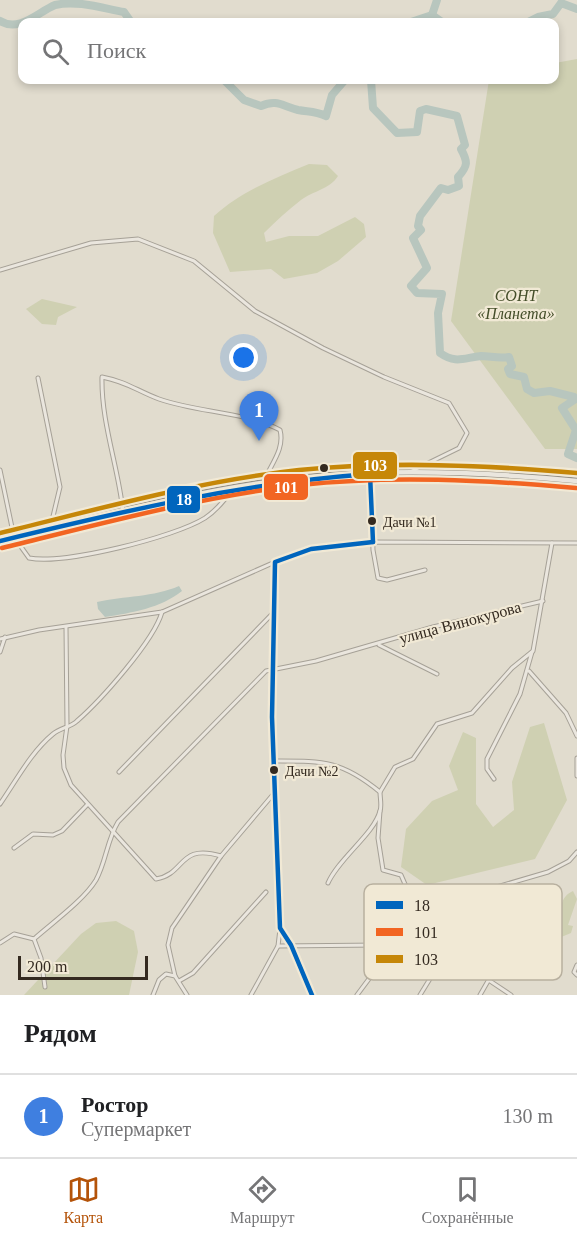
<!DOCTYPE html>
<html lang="ru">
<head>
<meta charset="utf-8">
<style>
	body { margin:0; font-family:"Times New Roman",serif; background:#f2f2f2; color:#202124 }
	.scale { position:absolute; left:18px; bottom:15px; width:130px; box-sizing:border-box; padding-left:6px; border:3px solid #342a20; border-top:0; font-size:16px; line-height:21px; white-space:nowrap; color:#342a20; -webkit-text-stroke:4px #f1e9d5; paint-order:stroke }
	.you { position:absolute; left:244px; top:358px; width:21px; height:21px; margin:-15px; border:4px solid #fff; border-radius:50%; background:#1a73e8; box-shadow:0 0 0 9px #1a73e833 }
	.badge { display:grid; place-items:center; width:39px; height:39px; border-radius:50%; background:#b45309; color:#fff; font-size:20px; font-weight:700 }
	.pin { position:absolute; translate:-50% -50px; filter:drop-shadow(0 2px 3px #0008) }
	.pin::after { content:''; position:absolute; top:32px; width:21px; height:18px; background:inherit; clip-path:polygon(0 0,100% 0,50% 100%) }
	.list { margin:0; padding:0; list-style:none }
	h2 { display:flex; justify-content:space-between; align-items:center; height:78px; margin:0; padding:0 24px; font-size:26px }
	h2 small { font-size:20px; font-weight:400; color:#757577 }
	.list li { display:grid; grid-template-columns:39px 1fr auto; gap:18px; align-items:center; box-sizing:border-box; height:84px; padding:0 24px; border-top:2px solid #e0e0e0 }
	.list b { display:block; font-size:22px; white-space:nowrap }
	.list p { margin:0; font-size:20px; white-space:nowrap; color:#757577 }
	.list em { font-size:20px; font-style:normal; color:#757577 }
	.icon { flex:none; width:33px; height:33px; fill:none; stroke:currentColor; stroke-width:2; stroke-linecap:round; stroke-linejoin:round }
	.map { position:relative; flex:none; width:577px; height:995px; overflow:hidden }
	.search { position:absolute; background:#fff; box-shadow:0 3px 9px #0003; left:18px; right:18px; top:18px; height:66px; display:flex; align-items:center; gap:15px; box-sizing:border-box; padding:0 21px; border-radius:12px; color:#757577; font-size:22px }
	.sheet { height:162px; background:#fff }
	nav { display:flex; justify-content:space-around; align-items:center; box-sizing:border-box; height:84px; border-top:2px solid #e0e0e0; background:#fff; font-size:16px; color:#757577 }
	nav a { display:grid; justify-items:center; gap:3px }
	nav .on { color:#b45309 }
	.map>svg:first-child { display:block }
	.green { fill:#cfd0b2 }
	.water { fill:#b8c6be }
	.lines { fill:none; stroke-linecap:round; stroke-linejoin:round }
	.river { stroke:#b8c6be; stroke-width:8 }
	.minor-casing { stroke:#a6a197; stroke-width:5 }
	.secondary-casing { stroke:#969186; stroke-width:7 }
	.minor { stroke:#eae6de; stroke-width:3 }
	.secondary { stroke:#eae6de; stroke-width:4.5 }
	.bus-1-casing { stroke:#f1e9d5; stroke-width:9 }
	.bus-2-casing { stroke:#f1e9d5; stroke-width:9 }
	.bus-3-casing { stroke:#f1e9d5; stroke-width:9 }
	.bus-1 { stroke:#0065bd; stroke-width:4.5 }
	.bus-2 { stroke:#f26522; stroke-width:4.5 }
	.bus-3 { stroke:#c68708; stroke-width:4.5 }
	.bus-dot { fill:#342a20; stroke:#f1e9d5; stroke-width:2 }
	.labels { text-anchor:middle; stroke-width:4.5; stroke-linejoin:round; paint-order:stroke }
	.bus-label { font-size:14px; fill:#342a20; stroke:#f1e9d5; text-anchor:start }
	.park-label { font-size:16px; font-style:italic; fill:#444e29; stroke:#f1e9d5 }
	.street-label { font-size:16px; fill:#342a20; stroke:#f1e9d5 }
	.key { fill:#f1e9d5; stroke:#b8b09f; stroke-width:1.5 }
	.key-label { font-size:16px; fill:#342a20 }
	.line-badge { stroke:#f1e9d5; stroke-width:2 }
	.badge-label { font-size:16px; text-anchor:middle; font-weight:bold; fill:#fff }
</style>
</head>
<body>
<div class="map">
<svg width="577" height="995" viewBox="0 0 577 995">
	<rect width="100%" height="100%" fill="#e1dcce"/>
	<!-- green -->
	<g class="green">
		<polygon points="577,59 577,449 545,449 451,321 489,80 554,80 555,63"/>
		<path d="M309,164L327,165L338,176C330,189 313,191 301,200C288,210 276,221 264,233L266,242L289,236H318L355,217L364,224L366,237L338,261L317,273L284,279L271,269L230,272L213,233L214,216C242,191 275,178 309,164Z"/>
		<polygon points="42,299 77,307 58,317 56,325 42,324 26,309"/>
		<polygon points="544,723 567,800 535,859 427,885 401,867 406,829 432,801 458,790 449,766 463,732 476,738 476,804 493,827 514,810 512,782 530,727"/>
		<path d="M573,891L577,899L568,925L573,926L571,933L554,940L551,937L559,931C561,916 557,898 573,891Z"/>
		<polygon points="116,921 134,931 138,952 129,995 24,995 81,934 96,923"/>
	</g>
	<!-- water -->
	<path class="water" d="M179,586L182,591C161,608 131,613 105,617L98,609L97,602C124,596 154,597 179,586Z"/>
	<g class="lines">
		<!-- river -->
		<g class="river">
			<polyline points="432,15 437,0"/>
			<path d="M0,21C19,33 38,12 55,5C77,0 102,8 124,12L131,22"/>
			<polyline points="411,22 432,15 442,22"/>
			<polyline points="528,22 538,17 553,14 561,3 577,9"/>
			<path d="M224,80L244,100L261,106C277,99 282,106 298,110C308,112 315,111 326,116L332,95L345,80"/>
			<path d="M371,80L373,108L397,133L417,132L420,111L426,109L457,116L465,145L461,149C468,162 468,166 458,177L459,186L448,190L441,188L420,216L418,226L421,230L413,238L427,268L411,286L417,293L442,294L438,313L440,353C456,364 463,358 481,356C490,356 499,359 509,357L512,366L508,369L510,374L524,377L527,389L534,393L550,391L574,397V400L562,408L576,430L568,454L577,458"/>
		</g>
		<!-- minor casing -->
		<g class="minor-casing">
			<g id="minor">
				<polyline points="0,270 91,243 138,239 194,261 255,311 323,348 384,377 449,403 467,433 459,448 412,471"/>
				<polyline points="38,378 60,487 50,529"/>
				<path d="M0,470L14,537L29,558C64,565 175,537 205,518C217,510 225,500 233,488"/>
				<polyline points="370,474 373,550 378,578 387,580 425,570"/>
				<path d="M123,511C118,466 101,422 102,377C128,382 137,391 159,399C199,413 243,411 280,430C285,449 271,464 264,481"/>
				<path d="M66,627L67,726L63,755L64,768L71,785L156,879C186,874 178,843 221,856"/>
				<polyline points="0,639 39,630 162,612 275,562"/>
				<polyline points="379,645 437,674"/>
				<polyline points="0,652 5,637"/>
				<polyline points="529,671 566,713 577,736"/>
				<polyline points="577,758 577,776"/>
				<path d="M275,761C323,761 341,760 380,792C380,798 382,806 380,811C374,834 339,858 328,883"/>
				<polyline points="119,772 274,612"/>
				<polyline points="494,779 487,769 487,759 520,694 532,652"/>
				<polyline points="380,792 395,767 413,759 437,724 472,713 512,668 533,651 552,543"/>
				<path d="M0,804C16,781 31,752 53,734C60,728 71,727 77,721C100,701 154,641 162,612"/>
				<polyline points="380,811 378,838 383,870 401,875 408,891 413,894 483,891 548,872 569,861 577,852"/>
				<polyline points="14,848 33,834 53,835 62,831 87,805"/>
				<polyline points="34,939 41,958 45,987"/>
				<path d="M0,943L14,934L34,939C52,923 84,900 96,880C106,862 107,840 118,822L266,671L316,661L433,627L543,601"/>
				<polyline points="278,946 482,944 507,948 548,966"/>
				<polyline points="577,965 574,972 577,975"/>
				<polyline points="175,976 168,945 172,928 221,856 276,791"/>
				<polyline points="179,981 193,973 266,892"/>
				<polyline points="490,981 511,995"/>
				<polyline points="153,995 159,980 166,974 175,976 187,995"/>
				<polyline points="251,995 278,946 280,929"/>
				<polyline points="312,995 291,945 280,928 272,717 275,562 311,549 373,542 577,543"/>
				<polyline points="357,995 395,944"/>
				<polyline points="420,995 452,943"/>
				<polyline points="480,995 507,948"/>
			</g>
		</g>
		<!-- secondary casing -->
		<g class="secondary-casing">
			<path id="secondary" d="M0,541C99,517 198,489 299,478C391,468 485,472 577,481"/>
		</g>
		<!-- minor -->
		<use href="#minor" class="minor"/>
		<!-- secondary -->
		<use href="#secondary" class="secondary"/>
		<!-- bus-1 casing -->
		<g class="bus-1-casing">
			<g id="bus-1">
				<polyline points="370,474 373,542"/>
				<path d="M0,541C123,511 244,483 370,474"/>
				<polyline points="312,995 291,945 280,928 272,717 275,562 311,549 373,542"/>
			</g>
		</g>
		<!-- bus-2 casing -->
		<g class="bus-2-casing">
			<path id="bus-2" d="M2,548C100,524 199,497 300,485C392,475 484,480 576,488"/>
		</g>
		<!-- bus-3 casing -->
		<g class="bus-3-casing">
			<path id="bus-3" d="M0,533C99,509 198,481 299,470C392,461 485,465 577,473"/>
		</g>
		<!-- bus-1 -->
		<use href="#bus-1" class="bus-1"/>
		<!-- bus-2 -->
		<use href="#bus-2" class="bus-2"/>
		<!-- bus-3 -->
		<use href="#bus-3" class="bus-3"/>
	</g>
	<!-- markers -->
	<g class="bus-dot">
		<circle cx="324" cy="468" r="5"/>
		<circle cx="372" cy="521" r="5"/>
		<circle cx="274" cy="770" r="5"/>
	</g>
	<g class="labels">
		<!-- bus labels -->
		<g class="bus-label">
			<text x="383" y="527">Дачи №1</text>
			<text x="285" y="776">Дачи №2</text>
		</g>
		<!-- park labels -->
		<g class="park-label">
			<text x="516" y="301">СОНТ<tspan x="516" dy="18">«Планета»</tspan></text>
		</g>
		<!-- street labels -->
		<g class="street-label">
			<text transform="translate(460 622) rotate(-15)" y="6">улица Винокурова</text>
		</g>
	</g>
	<!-- legend -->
	<rect x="364" y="884" width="198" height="96" rx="9" class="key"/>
	<rect x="376" y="901" width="27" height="8" fill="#0065bd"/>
	<rect x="376" y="928" width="27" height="8" fill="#f26522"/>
	<rect x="376" y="955" width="27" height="8" fill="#c68708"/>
	<g class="key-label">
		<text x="414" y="911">18</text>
		<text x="414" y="938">101</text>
		<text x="414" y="965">103</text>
	</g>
	<g class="line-badge">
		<rect x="352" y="451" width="46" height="29" rx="6" fill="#c68708"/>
		<rect x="263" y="473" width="46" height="28" rx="6" fill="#f26522"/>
		<rect x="166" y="485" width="35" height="29" rx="6" fill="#0065bd"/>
	</g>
	<g class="badge-label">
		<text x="375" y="471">103</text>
		<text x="286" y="493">101</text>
		<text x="184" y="505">18</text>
	</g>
</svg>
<div class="scale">200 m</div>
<div class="you"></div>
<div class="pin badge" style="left:259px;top:441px;background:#3f7fe0">1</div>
<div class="search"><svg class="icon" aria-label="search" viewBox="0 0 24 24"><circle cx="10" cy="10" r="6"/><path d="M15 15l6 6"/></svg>Поиск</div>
</div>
<section class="sheet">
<h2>Рядом<small></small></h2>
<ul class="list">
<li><span class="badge" style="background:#3f7fe0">1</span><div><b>Ростор</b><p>Супермаркет</p></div><em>130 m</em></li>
</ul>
</section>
<nav>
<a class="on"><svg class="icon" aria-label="map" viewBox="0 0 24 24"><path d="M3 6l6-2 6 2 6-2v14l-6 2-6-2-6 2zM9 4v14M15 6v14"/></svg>Карта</a>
<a><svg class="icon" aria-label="directions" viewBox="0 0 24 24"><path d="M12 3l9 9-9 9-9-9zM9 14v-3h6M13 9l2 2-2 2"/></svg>Маршрут</a>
<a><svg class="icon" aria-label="saved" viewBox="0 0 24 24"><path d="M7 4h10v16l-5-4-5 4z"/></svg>Сохранённые</a>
</nav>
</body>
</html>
